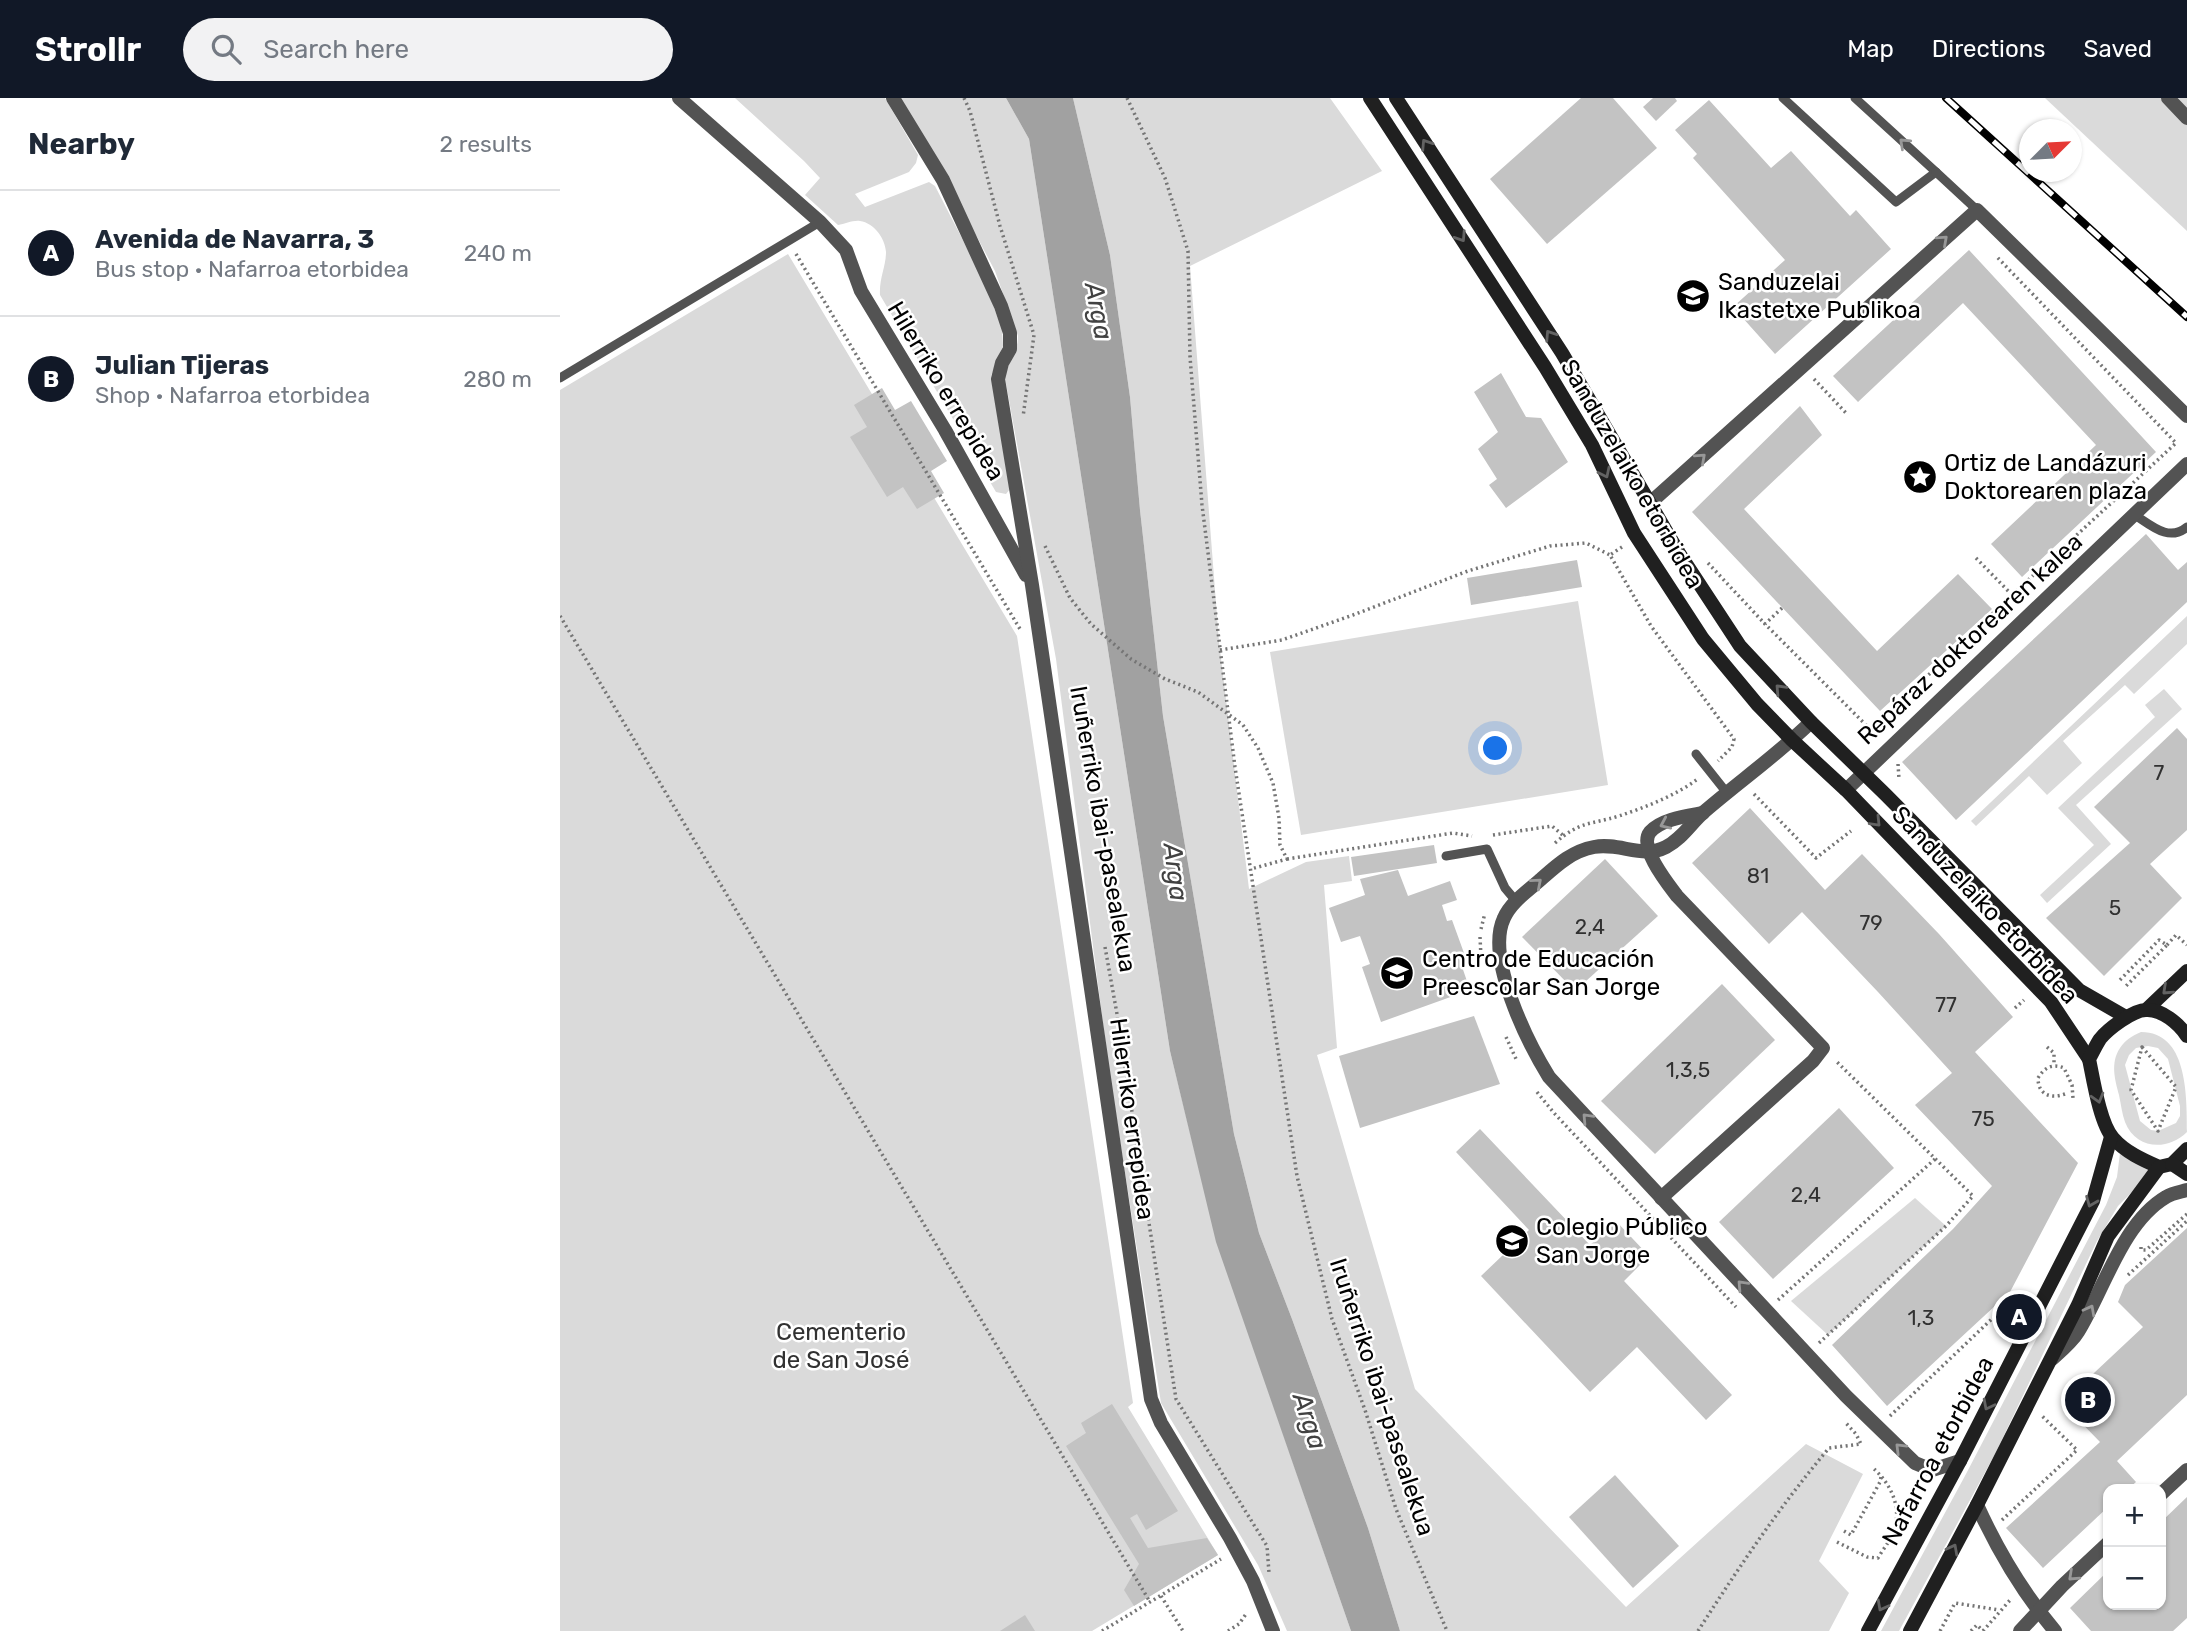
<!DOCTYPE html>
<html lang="en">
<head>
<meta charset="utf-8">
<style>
	body { margin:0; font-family:Rubik,sans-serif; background:#f2f2f3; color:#1f2937 }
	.controls { position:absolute; right:21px; bottom:21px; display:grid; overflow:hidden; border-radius:14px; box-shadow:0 2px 5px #0004 }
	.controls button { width:63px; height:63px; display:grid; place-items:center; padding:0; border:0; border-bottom:2px solid #e0e1e3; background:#fff; color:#1f2937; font:35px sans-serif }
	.compass { position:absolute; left:1459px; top:21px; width:63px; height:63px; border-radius:50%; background:#fff; box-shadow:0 2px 5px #0004; rotate:66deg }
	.you { position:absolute; left:936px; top:651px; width:24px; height:24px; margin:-18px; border:5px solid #fff; border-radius:50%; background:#1a73e8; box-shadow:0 0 0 10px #1a73e833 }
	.badge { display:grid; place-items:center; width:46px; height:46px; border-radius:50%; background:#111827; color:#fff; font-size:23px; font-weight:700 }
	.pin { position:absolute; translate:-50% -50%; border:4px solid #fff; box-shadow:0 2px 7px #0006 }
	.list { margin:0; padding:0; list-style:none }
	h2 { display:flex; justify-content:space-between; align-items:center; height:91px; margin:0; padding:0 28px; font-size:30px }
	h2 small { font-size:23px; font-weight:400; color:#747a83 }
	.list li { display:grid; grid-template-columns:46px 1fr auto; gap:21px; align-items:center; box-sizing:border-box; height:126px; padding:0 28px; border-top:2px solid #e0e1e3 }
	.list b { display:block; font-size:26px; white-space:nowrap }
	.list p { margin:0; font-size:23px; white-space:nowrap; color:#747a83 }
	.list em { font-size:23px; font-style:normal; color:#747a83 }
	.icon { flex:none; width:38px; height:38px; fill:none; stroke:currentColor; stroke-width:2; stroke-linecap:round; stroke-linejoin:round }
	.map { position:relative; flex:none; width:1627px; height:1533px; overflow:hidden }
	header { display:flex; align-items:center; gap:42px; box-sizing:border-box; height:98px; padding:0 35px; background:#111827; color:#fff }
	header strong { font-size:33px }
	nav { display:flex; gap:38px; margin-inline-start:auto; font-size:24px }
	.search { width:490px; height:63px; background:#f2f2f3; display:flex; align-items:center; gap:18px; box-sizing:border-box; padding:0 24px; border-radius:38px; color:#747a83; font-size:26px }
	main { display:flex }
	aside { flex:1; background:#fff }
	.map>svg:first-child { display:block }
	.green { fill:#dadada; fill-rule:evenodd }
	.water { fill:#a1a1a1 }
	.building { fill:#c3c3c3 }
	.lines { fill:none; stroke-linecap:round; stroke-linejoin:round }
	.path { stroke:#757575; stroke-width:3.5; stroke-dasharray:2 3.5; stroke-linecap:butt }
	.service { stroke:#535353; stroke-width:9 }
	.minor { stroke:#535353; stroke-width:14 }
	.secondary { stroke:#202020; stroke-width:14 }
	.rail-casing { stroke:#000; stroke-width:8 }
	.rail { stroke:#fff; stroke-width:5; stroke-dasharray:16; stroke-linecap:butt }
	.oneway { stroke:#989898 }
	.oneway2 { stroke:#636363 }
	.labels { text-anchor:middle; stroke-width:5; stroke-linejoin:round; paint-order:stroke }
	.number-label { font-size:21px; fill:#313131 }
	.poi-label { font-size:24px; fill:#000; stroke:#fff; text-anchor:start }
	.street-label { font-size:24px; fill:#000; stroke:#fff }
	.park-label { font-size:24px; fill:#313131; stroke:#fff }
	.water-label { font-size:26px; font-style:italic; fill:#424242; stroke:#fff }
</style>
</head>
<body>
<header>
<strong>Strollr</strong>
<div class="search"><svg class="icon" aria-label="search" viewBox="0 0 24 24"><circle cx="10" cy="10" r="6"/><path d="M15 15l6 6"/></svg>Search here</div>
<nav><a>Map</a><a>Directions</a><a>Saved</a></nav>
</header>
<main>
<aside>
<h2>Nearby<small>2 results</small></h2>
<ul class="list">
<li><span class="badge">A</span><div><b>Avenida de Navarra, 3</b><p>Bus stop · Nafarroa etorbidea</p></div><em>240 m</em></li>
<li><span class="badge">B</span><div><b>Julian Tijeras</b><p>Shop · Nafarroa etorbidea</p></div><em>280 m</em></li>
</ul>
</aside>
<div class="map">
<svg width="1627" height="1533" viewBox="0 0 1627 1533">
	<rect width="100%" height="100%" fill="#fff"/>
	<!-- green -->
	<g class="green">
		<path d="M175,0H325L358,57L356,65L349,74L295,96L305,109L369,84L375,88L425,185L442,231L443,248L431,278L449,387L450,391L446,396L436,394L320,197C319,180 326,169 326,154C325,140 314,125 300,123C293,122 285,126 278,127L245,97L260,80L244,63Z"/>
		<path d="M339,0H446L469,41L610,953L657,1144L791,1533H727L698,1467L601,1305L549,972L496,561L445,280C447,265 458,255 458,238L435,173L378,65Z"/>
		<polygon points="513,0 770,0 822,73 630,168 659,544 689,791 746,764 789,758 792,783 764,787 777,950 757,957 855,1291 1066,1509 1246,1346 1303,1376 1259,1463 1289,1495 1269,1533 840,1533 808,1430 732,1221 699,1135 674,1036 603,618 580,412 570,299 550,157"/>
		<polygon points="1485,0 1627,0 1627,133"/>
		<polygon points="228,156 457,538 573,1305 568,1309 658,1457 532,1533 0,1533 0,292"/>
		<polygon points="1018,503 1048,687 741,737 710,554"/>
		<polygon points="1627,518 1627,546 1574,596 1565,587 1503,643 1522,665 1487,697 1469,678 1416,728 1411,723"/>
		<polygon points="1604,591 1622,611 1516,707 1551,746 1487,805 1480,797 1534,747 1498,710 1595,619 1585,607"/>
		<path d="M1581,934C1627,934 1627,995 1627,1034C1608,1053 1576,1052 1565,1024C1562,1016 1561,1006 1559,997C1555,982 1550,965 1560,950C1565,942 1572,938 1581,934ZM1588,948L1598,950L1608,961L1620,1008V1018L1616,1025L1598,1033L1591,1032L1580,1023L1565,967L1569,957L1576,950Z"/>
		<polygon points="1560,1055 1592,1074 1558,1108 1537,1143 1435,1356 1339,1533 1321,1533 1406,1376 1546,1107 1557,1079"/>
		<polygon points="1355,1100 1386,1128 1268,1237 1231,1203"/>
	</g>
	<!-- water -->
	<polygon class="water" points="446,0 513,0 550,157 570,299 580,412 603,618 674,1036 699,1135 732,1221 808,1430 840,1533 791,1533 656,1144 610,953 469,41"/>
	<!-- building -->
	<g class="building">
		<polygon points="1021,0 1053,0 1097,50 987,146 930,81"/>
		<polygon points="1093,0 1115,0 1117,3 1096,23 1083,9"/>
		<polygon points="1149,2 1211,70 1231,53 1290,118 1296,112 1331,151 1215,256 1173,209 1225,162 1133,60 1137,56 1115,32"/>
		<polygon points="1409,152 1596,354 1462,479 1431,446 1536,347 1403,205 1298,304 1273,278"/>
		<polygon points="941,275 966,319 981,320 1008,364 946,410 929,387 937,381 918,351 938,334 914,294"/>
		<polygon points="322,290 335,312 351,303 387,363 371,373 384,395 357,411 343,389 327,399 290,339 307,329 294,307"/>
		<polygon points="1240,308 1262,337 1184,411 1317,553 1398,476 1432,511 1320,613 1132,414"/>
		<polygon points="1586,436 1618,472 1627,464 1627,504 1396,722 1342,664"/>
		<polygon points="1017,462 1022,489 911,507 907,480"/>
		<polygon points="1617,630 1627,641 1627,732 1590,766 1622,800 1544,878 1486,820 1570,745 1534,709"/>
		<polygon points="1190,710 1265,792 1302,756 1379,836 1453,919 1415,954 1518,1065 1450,1194 1327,1308 1272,1247 1393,1131 1432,1088 1355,1007 1392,975 1318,894 1242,814 1209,846 1132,765"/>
		<polygon points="874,747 877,765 794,778 791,759"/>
		<polygon points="1045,761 1098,818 1015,893 962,839"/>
		<polygon points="838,772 848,798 890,783 897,802 882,807 887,823 892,822 904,855 898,857 910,892 821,924 802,869 810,866 800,838 781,844 769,810 805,797 800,781"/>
		<polygon points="1162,886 1215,942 1095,1056 1041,1003"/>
		<polygon points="914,918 940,986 800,1030 779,958"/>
		<polygon points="1279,1010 1334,1070 1213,1181 1159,1124"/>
		<polygon points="920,1031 1030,1147 1056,1123 1089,1158 1064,1183 1172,1297 1146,1322 1077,1249 1030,1294 921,1178 969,1132 896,1054"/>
		<polygon points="1627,1130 1627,1297 1557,1363 1576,1384 1568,1391 1548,1391 1548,1409 1483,1470 1446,1430 1540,1344 1502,1305 1583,1229 1558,1204 1565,1187"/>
		<polygon points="552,1306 618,1413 586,1432 577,1416 570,1420 588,1450 647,1440 658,1457 574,1508 564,1492 579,1466 506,1348 526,1335 521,1325"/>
		<polygon points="1055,1377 1119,1448 1073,1490 1009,1419"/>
		<polygon points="1627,1399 1627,1520 1613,1533 1531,1533 1510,1510 1548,1473 1548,1507 1601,1507 1601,1424"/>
		<polygon points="465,1517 475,1533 440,1533"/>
	</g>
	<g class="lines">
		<!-- path -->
		<g class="path">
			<polyline points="404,0 410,13 440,128 474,237 463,319"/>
			<polyline points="567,0 605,80 628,153 630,259 642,407 675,669 737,1078 772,1221 805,1312 836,1411 887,1533"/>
			<polyline points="236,156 460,531"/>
			<polyline points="1254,281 1286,315"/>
			<polyline points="485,448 510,500 531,526 571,561 605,581 638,594 683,627 698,650 713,685 719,720 720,747 727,761 691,771"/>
			<polyline points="1062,449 1050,457 1091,528 1174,641 1172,649 1158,663"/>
			<polyline points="1416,460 1458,503"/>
			<polyline points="1148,465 1205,526"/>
			<polyline points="1222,510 1205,526 1311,632 1452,497 1616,345 1437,159"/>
			<polyline points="0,518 590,1504"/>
			<polyline points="660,552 722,542 793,517 908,473 990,448 1026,445 1050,457"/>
			<polyline points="1338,666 1339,681"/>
			<polyline points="1194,696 1256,760 1291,733"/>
			<polyline points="933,737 992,728 1005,739"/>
			<path d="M995,745C1020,723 1029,727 1059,718C1086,709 1117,697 1139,680"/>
			<polyline points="727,761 893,735 912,738"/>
			<polyline points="921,831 925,815"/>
			<polyline points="920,839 921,859"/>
			<polyline points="1607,847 1616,837 1627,847"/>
			<polyline points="545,849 557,916 616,1301 707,1448 709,1475"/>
			<polyline points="1560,882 1599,842 1607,847 1566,888"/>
			<polyline points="1455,910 1464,902"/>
			<polyline points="946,939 956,961"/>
			<polyline points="1487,949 1494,955 1494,967"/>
			<polygon points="1582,949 1616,989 1598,1033 1571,992"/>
			<polyline points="977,994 994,1015 1176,1209"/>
			<path d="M1505,996C1491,1001 1478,997 1478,980C1484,970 1492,965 1504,970L1512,987L1513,1000"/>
			<polyline points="1581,1149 1581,1152 1586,1152 1627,1116"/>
			<polyline points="1568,1177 1627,1123"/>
			<polyline points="1218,1202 1375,1061"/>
			<polyline points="1259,1245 1386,1128 1413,1098 1276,963"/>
			<polyline points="1330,1318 1458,1196"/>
			<polyline points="1442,1422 1517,1352 1482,1318"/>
			<polyline points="1284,1433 1291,1437 1320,1384 1321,1379"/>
			<path d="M1277,1444L1307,1459L1318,1460C1323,1451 1332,1441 1335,1430C1341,1406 1330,1385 1312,1369"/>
			<polyline points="601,1498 623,1533"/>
			<polyline points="542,1533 661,1461"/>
			<polyline points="668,1533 679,1526 686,1516"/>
			<path d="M1138,1533C1179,1469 1220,1408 1269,1350L1301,1346L1296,1336L1285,1324"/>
			<polyline points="1380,1533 1395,1505 1439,1512"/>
			<polyline points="1411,1533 1417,1527 1423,1533"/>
			<polyline points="1423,1533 1451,1501"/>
		</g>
		<!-- service -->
		<g class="service">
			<polyline points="1223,0 1336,104 1376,74 1295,0"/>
			<polyline points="1376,74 1417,112"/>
			<polyline points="0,280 260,124"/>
			<path d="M1575,417C1592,428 1609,444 1627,429"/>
			<polyline points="1136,656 1167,695"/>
			<polyline points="886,758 927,751 945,790 956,803"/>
		</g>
		<!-- minor -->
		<g class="minor">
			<polyline points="119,0 260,124 286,152 301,193 385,332 466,477"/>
			<polyline points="333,0 383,82 441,208 450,235 450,251 442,265 438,281 472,487 591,1301 601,1325 670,1440 693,1483 713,1533"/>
			<polyline points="1608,0 1627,20"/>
			<polyline points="1090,405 1417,112 1627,318"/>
			<path d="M1251,624C1218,656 1180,683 1145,713C1131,725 1123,740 1106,749C1083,761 1059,744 1034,749C1012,753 997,767 980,782C968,793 951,804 944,820C925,860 968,945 989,979L1286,1298L1355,1365L1372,1372L1400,1363"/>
			<polyline points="1286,692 1627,366"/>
			<path d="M1101,1100L1253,963L1263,950L1117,798C1108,786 1078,749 1090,734C1101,721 1127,718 1143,715"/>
			<path d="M1492,1261C1501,1253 1512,1244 1518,1234C1544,1192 1562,1125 1606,1099C1612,1095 1620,1094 1627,1092"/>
			<polyline points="1601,1396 1627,1372"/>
			<path d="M1417,1407C1438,1453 1462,1494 1495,1533"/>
			<polyline points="1460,1533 1502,1488 1548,1445"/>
		</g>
		<!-- secondary -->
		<g class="secondary">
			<polyline points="810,0 985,269 1032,347 1074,435 1143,541 1197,606 1232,642 1286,692 1491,904 1529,961"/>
			<polyline points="836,0 1002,255 1119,455 1180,548 1251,624 1325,696 1519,892 1566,919"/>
			<polyline points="1586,912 1627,873"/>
			<path d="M1627,938C1619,926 1602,911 1586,912C1573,912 1548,931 1540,941C1536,947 1533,954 1529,961C1533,980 1540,1026 1553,1040C1565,1054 1583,1062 1599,1069L1612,1066L1627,1051"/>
			<polyline points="1612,1066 1627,1076"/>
			<polyline points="1308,1533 1400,1363 1533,1103 1551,1039"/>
			<polyline points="1350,1533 1417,1407 1518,1207 1548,1138 1599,1069"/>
		</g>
		<!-- rail casing -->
		<g class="rail-casing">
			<polyline id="rail" points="1386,0 1627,219"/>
		</g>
		<!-- rail -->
		<use href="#rail" class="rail"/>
	</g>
	<!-- one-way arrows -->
	<defs><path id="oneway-chevron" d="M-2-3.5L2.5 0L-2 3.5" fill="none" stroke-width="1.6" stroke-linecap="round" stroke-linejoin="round" transform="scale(1.75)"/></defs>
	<g class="oneway">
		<use href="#oneway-chevron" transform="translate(1344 45) rotate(-137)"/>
		<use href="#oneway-chevron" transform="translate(1383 142) rotate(-42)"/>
		<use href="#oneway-chevron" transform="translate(1141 360) rotate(-42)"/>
		<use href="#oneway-chevron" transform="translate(1105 726) rotate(156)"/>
		<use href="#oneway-chevron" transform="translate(977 785) rotate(-41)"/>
		<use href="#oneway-chevron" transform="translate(1027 1020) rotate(-133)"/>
		<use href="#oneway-chevron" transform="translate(1182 1187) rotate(-133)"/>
		<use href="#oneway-chevron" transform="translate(1530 1212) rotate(-62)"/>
		<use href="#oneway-chevron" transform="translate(1340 1350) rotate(-135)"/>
		<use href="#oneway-chevron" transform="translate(1513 1478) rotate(137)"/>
	</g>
	<g class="oneway2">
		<use href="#oneway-chevron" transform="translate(866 46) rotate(-123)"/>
		<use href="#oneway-chevron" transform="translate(901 139) rotate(57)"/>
		<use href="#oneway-chevron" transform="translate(990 237) rotate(-123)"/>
		<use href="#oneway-chevron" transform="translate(1045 375) rotate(64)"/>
		<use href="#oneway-chevron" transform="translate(1220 591) rotate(-133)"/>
		<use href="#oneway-chevron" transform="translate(1316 724) rotate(46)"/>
		<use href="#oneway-chevron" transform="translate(1607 892) rotate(137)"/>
		<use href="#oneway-chevron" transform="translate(1538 1000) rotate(74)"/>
		<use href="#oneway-chevron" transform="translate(1531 1104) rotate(112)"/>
		<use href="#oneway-chevron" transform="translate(1428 1307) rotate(117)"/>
		<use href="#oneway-chevron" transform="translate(1393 1451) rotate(-62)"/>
		<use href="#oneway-chevron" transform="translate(1322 1508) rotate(118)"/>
	</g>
	<!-- icons -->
	<defs>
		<g id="school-disc" transform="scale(1.75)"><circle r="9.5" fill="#000" stroke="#fff"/><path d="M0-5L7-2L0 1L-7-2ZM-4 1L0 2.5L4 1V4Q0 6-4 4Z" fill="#fff"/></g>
		<g id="sight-disc" transform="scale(1.75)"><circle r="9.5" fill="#000" stroke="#fff"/><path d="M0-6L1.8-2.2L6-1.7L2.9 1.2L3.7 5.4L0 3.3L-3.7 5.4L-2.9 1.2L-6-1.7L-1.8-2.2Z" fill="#fff"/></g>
	</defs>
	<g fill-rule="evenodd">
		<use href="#school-disc" x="1133" y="198"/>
		<use href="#sight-disc" x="1360" y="379"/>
		<use href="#school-disc" x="837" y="875"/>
		<use href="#school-disc" x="952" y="1143"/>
	</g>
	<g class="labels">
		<!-- number labels -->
		<g class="number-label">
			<text x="1599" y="682">7</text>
			<text x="1198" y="785">81</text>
			<text x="1555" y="817">5</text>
			<text x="1311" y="832">79</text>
			<text x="1030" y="836">2,4</text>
			<text x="1386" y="914">77</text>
			<text x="1128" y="979">1,3,5</text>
			<text x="1423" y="1028">75</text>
			<text x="1246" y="1104">2,4</text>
			<text x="1361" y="1227">1,3</text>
		</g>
		<!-- poi labels -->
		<g class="poi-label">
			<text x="1158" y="192">Sanduzelai<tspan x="1158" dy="28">Ikastetxe Publikoa</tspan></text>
			<text x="1384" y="373">Ortiz de Landázuri<tspan x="1384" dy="28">Doktorearen plaza</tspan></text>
			<text x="862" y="869">Centro de Educación<tspan x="862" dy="28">Preescolar San Jorge</tspan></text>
			<text x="976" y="1137">Colegio Público<tspan x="976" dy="28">San Jorge</tspan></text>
		</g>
		<!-- street labels -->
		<g class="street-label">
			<text transform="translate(386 293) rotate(59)" y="8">Hilerriko errepidea</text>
			<text transform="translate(1072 376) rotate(60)" y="8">Sanduzelaiko etorbidea</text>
			<text transform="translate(1410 541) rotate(-43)" y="8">Repáraz doktorearen kalea</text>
			<text transform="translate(543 731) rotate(80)" y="8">Iruñerriko ibai-pasealekua</text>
			<text transform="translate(1425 807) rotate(47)" y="8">Sanduzelaiko etorbidea</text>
			<text transform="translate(572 1021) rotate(82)" y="8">Hilerriko errepidea</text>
			<text transform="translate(822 1299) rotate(72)" y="8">Iruñerriko ibai-pasealekua</text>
			<text transform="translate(1378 1353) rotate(-62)" y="8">Nafarroa etorbidea</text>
		</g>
		<!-- park labels -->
		<g class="park-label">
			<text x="281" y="1242">Cementerio<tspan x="281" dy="28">de San José</tspan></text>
		</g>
		<!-- water labels -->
		<g class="water-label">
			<text transform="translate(539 213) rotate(79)" y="9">Arga</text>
			<text transform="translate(616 774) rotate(83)" y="9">Arga</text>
			<text transform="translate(750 1323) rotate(72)" y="9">Arga</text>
		</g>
	</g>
</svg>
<div class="controls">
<button>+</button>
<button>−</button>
</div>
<svg class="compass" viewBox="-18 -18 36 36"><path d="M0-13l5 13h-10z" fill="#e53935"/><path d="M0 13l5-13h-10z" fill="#747a83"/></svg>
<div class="you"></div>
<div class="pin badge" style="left:1459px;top:1219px">A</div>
<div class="pin badge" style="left:1528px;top:1302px">B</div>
</div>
</main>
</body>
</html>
